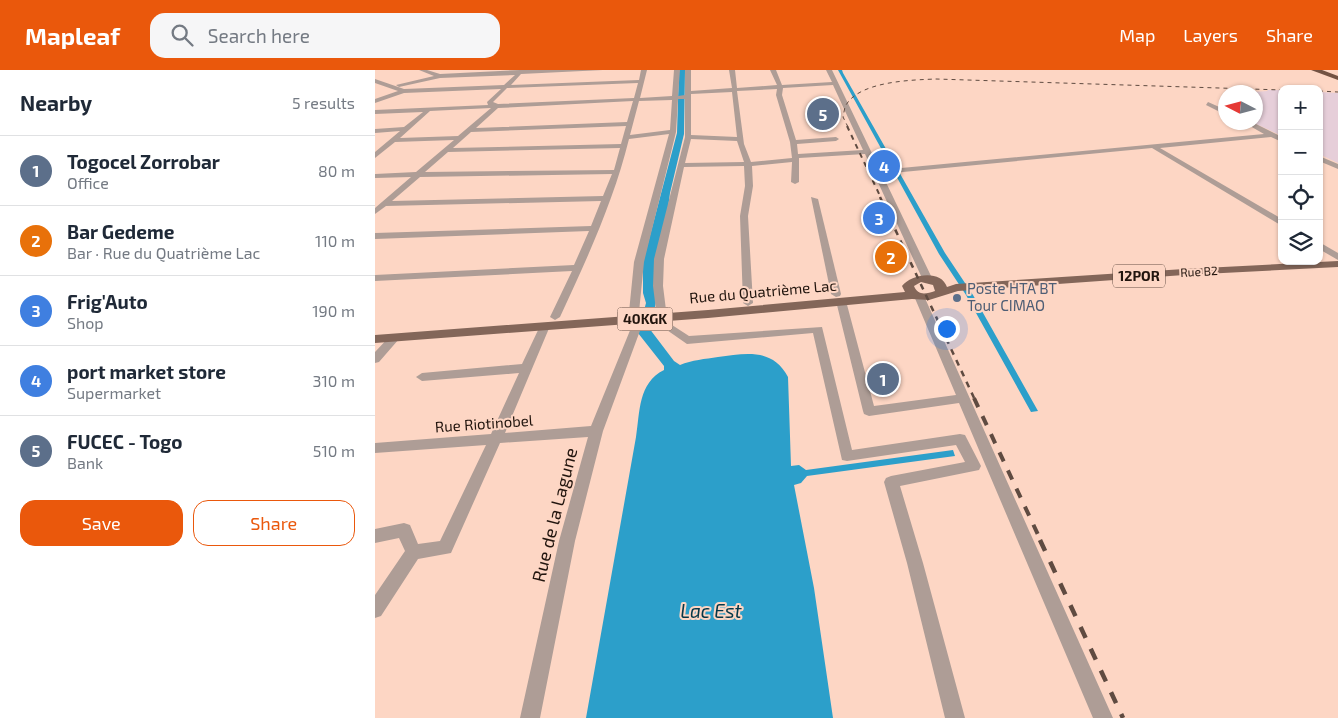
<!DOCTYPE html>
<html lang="en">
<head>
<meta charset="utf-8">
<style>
	body { margin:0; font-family:"Exo 2",sans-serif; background:#f6f6f7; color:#1f2937 }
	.controls { position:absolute; right:15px; top:15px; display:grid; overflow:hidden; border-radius:10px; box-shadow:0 1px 4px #0004 }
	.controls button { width:45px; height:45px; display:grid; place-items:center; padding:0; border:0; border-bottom:1px solid #e0e1e3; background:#fff; color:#1f2937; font:25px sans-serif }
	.compass { position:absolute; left:843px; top:15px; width:45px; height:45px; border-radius:50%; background:#fff; box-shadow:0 1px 4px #0004; rotate:276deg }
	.you { position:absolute; left:571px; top:258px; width:18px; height:18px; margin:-12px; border:4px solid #fff; border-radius:50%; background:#1a73e8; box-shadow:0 0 0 8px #1a73e833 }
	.badge { display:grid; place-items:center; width:32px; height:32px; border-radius:50%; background:#ea580c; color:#fff; font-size:16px; font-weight:700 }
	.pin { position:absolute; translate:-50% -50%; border:2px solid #fff; box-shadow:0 1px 5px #0006 }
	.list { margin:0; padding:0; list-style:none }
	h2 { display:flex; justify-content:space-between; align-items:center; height:65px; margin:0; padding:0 20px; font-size:21px }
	h2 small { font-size:16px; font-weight:400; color:#747a83 }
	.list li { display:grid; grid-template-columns:32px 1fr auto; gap:15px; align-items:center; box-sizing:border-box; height:70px; padding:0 20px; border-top:1px solid #e0e1e3 }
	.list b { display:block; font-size:19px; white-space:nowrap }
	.list p { margin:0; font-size:16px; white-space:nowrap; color:#747a83 }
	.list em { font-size:16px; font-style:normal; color:#747a83 }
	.actions { display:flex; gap:10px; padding:15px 20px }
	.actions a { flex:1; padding:11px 0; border:1px solid #ea580c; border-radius:15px; text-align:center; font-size:18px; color:#ea580c }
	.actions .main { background:#ea580c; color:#fff }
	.icon { flex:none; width:28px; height:28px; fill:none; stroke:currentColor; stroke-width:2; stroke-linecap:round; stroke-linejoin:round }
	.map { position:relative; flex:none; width:963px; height:648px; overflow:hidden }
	header { display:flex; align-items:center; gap:30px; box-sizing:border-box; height:70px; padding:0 25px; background:#ea580c; color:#fff }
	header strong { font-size:24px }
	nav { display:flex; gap:28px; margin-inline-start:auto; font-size:18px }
	.search { width:350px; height:45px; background:#f6f6f7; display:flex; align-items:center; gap:12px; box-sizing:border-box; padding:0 18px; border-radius:15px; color:#747a83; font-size:19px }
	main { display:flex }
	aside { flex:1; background:#fff }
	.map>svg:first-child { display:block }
	.industrial { fill:#e6ced9 }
	.water { fill:#2c9fca }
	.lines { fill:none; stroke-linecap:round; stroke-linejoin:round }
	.minor { fill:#ae9d96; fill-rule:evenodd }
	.major { fill:#836659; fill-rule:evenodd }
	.highway { fill:#735243; fill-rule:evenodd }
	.rail-far4 { stroke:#5f4b41; stroke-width:1; stroke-dasharray:4 4; stroke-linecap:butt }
	.rail-far3 { stroke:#5f4b41; stroke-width:2; stroke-dasharray:5 5; stroke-linecap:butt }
	.rail-far2 { stroke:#5f4b41; stroke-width:2.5; stroke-dasharray:6 6; stroke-linecap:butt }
	.rail-far1 { stroke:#5f4b41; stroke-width:4; stroke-dasharray:10 10; stroke-linecap:butt }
	.rail { stroke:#5f4b41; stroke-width:4.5; stroke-dasharray:12 12; stroke-linecap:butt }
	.service-dot { fill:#5c6f8a; stroke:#fdd6c4; stroke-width:2 }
	.labels { text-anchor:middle; stroke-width:4; stroke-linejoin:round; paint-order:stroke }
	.far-street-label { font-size:12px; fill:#22150e; stroke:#fdd6c4 }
	.shield { fill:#fdd6c4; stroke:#644f45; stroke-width:1 }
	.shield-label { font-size:14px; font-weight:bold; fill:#22150e }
	.service-label { font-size:15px; fill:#4e5e75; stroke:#fdd6c4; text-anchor:start }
	.street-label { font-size:15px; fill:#22150e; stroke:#fdd6c4 }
	.near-street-label { font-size:18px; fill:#22150e; stroke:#fdd6c4 }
	.near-water-label { font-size:19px; font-style:italic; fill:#043749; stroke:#fdd6c4 }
</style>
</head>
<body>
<header>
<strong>Mapleaf</strong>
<div class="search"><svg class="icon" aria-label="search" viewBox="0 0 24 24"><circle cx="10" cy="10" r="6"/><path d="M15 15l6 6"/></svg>Search here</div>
<nav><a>Map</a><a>Layers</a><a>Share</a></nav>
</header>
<main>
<aside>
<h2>Nearby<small>5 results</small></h2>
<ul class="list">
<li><span class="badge" style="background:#5c6f8a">1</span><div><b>Togocel Zorrobar</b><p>Office</p></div><em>80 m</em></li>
<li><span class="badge" style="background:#e8710a">2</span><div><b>Bar Gedeme</b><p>Bar · Rue du Quatrième Lac</p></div><em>110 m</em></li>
<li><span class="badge" style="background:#3f7fe0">3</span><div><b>Frig'Auto</b><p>Shop</p></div><em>190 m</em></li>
<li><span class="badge" style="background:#3f7fe0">4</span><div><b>port market store</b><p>Supermarket</p></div><em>310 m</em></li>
<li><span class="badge" style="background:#5c6f8a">5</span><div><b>FUCEC - Togo</b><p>Bank</p></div><em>510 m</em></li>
</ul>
<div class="actions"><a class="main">Save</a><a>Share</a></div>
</aside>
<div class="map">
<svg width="963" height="648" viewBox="0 0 963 648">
	<rect width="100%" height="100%" fill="#fdd6c4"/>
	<!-- industrial -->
	<g class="industrial">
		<polygon points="892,20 907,20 907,66 879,53 881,52 881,22 877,22 893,21"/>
		<polygon points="944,22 963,23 963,93 944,84"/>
	</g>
	<!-- water -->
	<g class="water">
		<path d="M304,0H310L309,64L295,123L281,232L275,259L277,262L299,291L305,295C317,290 330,289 343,287C371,283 398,278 413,307L416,396L424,395L431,400L578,380L580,386L432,406L426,413L419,415L439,518L458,648H211L261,367C265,342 263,313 289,300V296L263,263L271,233L268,223V192L302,63Z"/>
		<polygon points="463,0 467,0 468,3 570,183 598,225 663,341 656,342 591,225 564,184"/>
	</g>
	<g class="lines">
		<!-- minor -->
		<g class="minor">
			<path d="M44,0H52L65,4L145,0H228L146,4L136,15L264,10L266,0H272L265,28L297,26L299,0H305L303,26L310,25V0H316V21L357,18L354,0H360L362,18L402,15L395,0H401L407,15L457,12L451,0H457L505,100L889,64L868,52H877L907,67V72L896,67L785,78L907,149V156L777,78L507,104L557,208L552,211L547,208L490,84L424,88V112L420,114L416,112L417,92L377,96L378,116L373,146L378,233L373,236L368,233L365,146L370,116L369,96L309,97L289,189L288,216L291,240L286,243L281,240L278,216L279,189L310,67V29H303L301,62L269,192L264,242L259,245L254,242L259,192L294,64L254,69C239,130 212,189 185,247L180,250L175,247L197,201L0,211V205L199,195L214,161L0,169V163L216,156L226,131L11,136L0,144V138L36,107L0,108V104L41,102L79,70L20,72L0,88V82L25,61L0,63V59L29,57L48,42L0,44V40L113,35L112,32L126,19L29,23L0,33V29L23,21L0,13V9L29,19L129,15L140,5L65,8L24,17L21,15L59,6ZM263,13L259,28L123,34L118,32L132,18ZM458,15L488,80L423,84L422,74L461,71L464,69L461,67L421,70L407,25L408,18ZM402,19L401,25L415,72L417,88L376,92L369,74L362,21ZM357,22L362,67L316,65V24ZM297,30L295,60L255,65L264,31ZM258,31L252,52L101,58L123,38ZM116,38L83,66L25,68L55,41ZM251,56L246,74L78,78L96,62ZM316,69L362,71L369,92L310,93ZM245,78L239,100L50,102L73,82ZM237,104L228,126L17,131L45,107Z"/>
			<polygon points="833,32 851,40 851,45 831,35"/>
			<polygon points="944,86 963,94 963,99 944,91"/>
			<polygon points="436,127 443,129 466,224 465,226 461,227 456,224"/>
			<polygon points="944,172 963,183 963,190 944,179"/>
			<polygon points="544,223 549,226 738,648 718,648 584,333 494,346 489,344 488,341 461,231 466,228 471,231 499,336 581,325 539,226"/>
			<polygon points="280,244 314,266 447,257 477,380 585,364 590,365 606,396 604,400 525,416 548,493 590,648 570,648 532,493 509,412 511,408 516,406 590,392 581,375 472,391 467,390 438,263 312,274 276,249 275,247"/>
			<polygon points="170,253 175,256 130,363 216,356 256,258 261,255 266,258 228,361 200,471 165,648 145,648 184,471 213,367 125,373 76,483 43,489 6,546 0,548 0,525 30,481 24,468 0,473 0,459 29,453 35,455 43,474 65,471 111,375 0,383 0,373 116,364 144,303 47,311 41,307 47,303 147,294 165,256"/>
			<polygon points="20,264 26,267 24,269 4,292 0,293 0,282 16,265"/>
		</g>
		<!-- major -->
		<path class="major" d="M963,191V197L809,205L583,221L554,230L537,229L333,248L0,273V265L333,240L530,222L527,216C536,204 566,199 572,217L581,214L809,199ZM546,212L558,215L560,221C551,224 543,226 539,216Z"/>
		<!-- highway -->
		<polygon class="highway" points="936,0 947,0 963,6 963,10"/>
		<!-- rail-far4 -->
		<g class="rail-far4">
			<polyline points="944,21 963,22"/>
			<path d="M473,57L468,47C469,44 469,38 471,35C485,11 537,10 561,9L907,20"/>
		</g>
		<!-- rail-far3 -->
		<polyline class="rail-far3" points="472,56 506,128"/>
		<!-- rail-far2 -->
		<polyline class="rail-far2" points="505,127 600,330"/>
		<!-- rail-far1 -->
		<polyline class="rail-far1" points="599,328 666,471"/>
		<!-- rail -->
		<polyline class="rail" points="665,470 748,648"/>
	</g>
	<!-- markers -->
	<circle class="service-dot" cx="582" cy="228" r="5"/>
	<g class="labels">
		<!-- far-street labels -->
		<g class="far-street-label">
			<text transform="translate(824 202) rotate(-3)" y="4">Rue B2</text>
		</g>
		<!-- shield labels -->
		<g class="shield">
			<rect x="738" y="194.5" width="52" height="23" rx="4"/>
			<rect x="242.5" y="237.5" width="55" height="23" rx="4"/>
		</g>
		<g class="shield-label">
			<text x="764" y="211">12POR</text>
			<text x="270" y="254">40KGK</text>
		</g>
		<!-- service labels -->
		<g class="service-label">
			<text x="592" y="224">Poste HTA BT<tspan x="592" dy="17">Tour CIMAO</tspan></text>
		</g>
		<!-- street labels -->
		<g class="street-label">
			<text transform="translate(388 222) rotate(-5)" y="5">Rue du Quatrième Lac</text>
			<text transform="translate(109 354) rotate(-4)" y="5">Rue Riotinobel</text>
		</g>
		<!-- near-street labels -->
		<g class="near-street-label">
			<text transform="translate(180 445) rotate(-76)" y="6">Rue de la Lagune</text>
		</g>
		<!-- near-water labels -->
		<g class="near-water-label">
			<text x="336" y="548">Lac Est</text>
		</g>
	</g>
</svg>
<div class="controls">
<button>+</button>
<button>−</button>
<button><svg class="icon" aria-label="locate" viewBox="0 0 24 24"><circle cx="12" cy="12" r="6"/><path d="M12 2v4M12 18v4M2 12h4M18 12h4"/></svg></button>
<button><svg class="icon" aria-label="layers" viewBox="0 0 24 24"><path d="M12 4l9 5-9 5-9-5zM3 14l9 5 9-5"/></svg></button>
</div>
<svg class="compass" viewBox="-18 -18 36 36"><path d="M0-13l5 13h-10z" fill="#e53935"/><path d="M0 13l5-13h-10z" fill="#747a83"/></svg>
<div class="you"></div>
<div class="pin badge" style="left:508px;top:309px;background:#5c6f8a">1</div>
<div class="pin badge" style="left:516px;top:187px;background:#e8710a">2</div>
<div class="pin badge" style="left:504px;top:148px;background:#3f7fe0">3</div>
<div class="pin badge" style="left:509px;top:96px;background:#3f7fe0">4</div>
<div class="pin badge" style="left:448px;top:44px;background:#5c6f8a">5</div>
</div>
</main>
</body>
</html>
